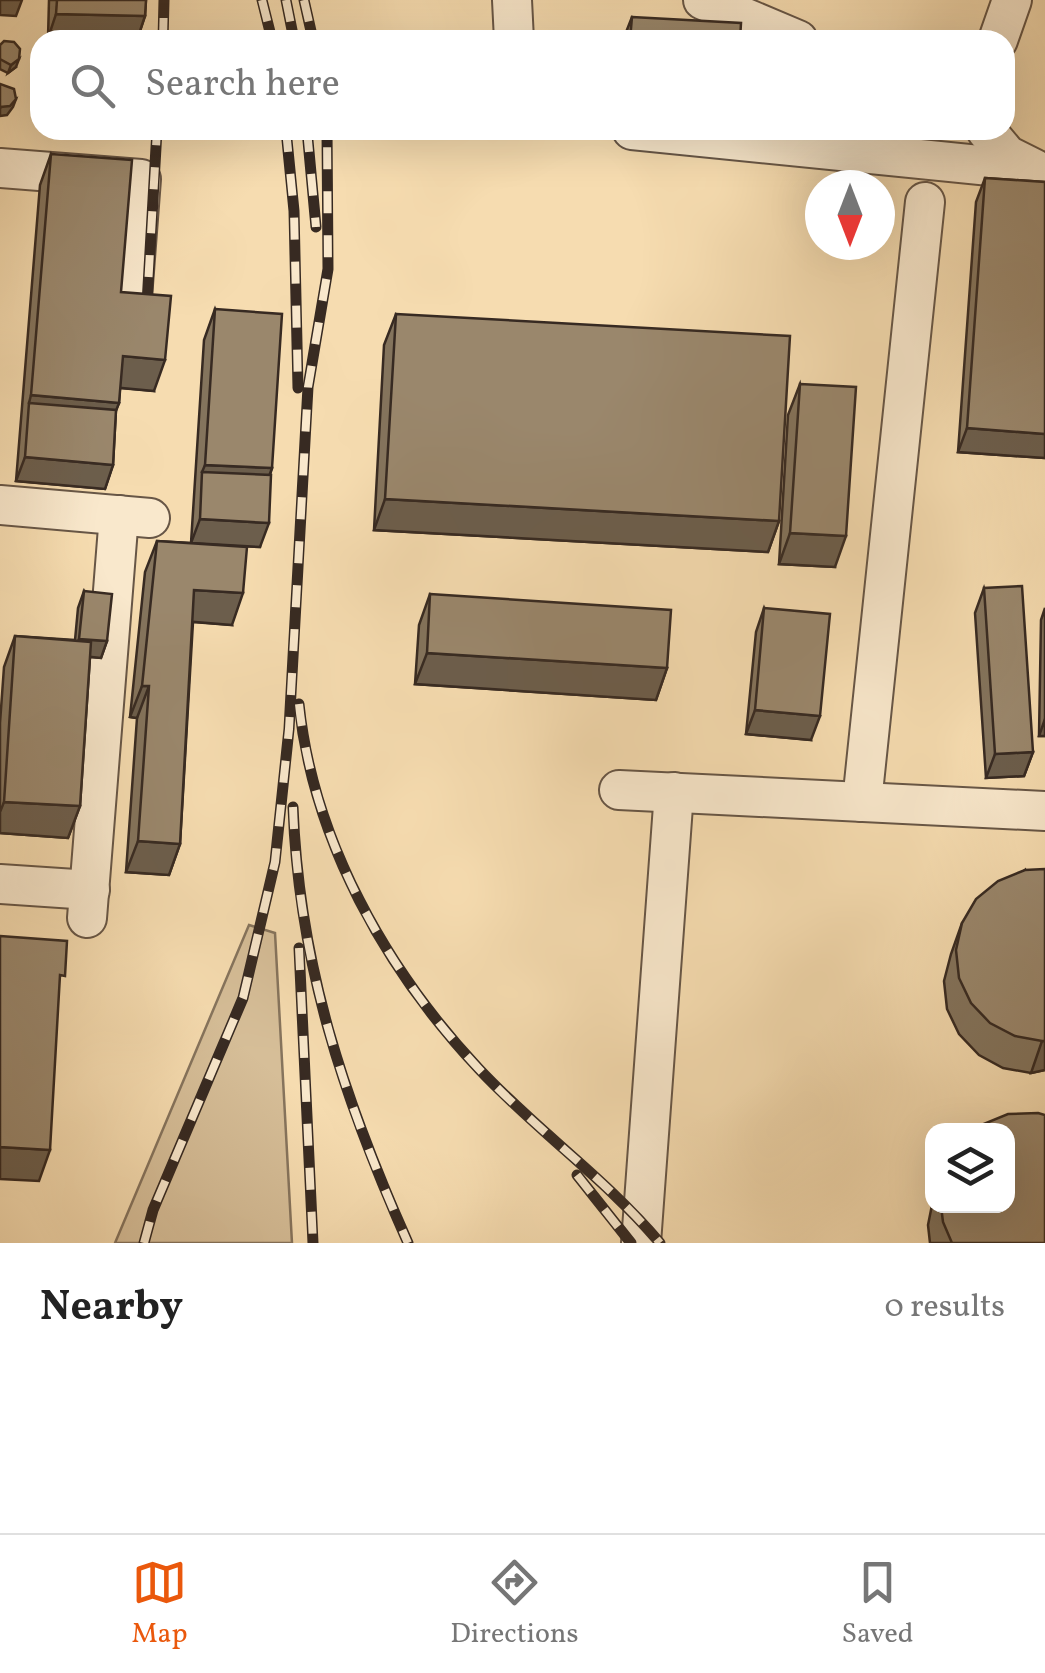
<!DOCTYPE html>
<html lang="en">
<head>
<meta charset="utf-8">
<style>
	body { margin:0; font-family:Vollkorn,serif; background:#f2f2f2; color:#222 }
	.controls { position:absolute; right:30px; bottom:30px; display:grid; overflow:hidden; border-radius:20px; box-shadow:0 10px 40px #0002 }
	.controls button { width:90px; height:90px; display:grid; place-items:center; padding:0; border:0; border-bottom:2px solid #e0e0e0; background:#fff; color:#222; font:50px sans-serif }
	.compass { position:absolute; left:805px; top:170px; width:90px; height:90px; border-radius:50%; background:#fff; box-shadow:0 10px 40px #0002; rotate:180deg }
	.list { margin:0; padding:0; list-style:none }
	h2 { display:flex; justify-content:space-between; align-items:center; height:130px; margin:0; padding:0 40px; font-size:42px }
	h2 small { font-size:32px; font-weight:400; color:#767676 }
	.icon { flex:none; width:55px; height:55px; fill:none; stroke:currentColor; stroke-width:2; stroke-linecap:round; stroke-linejoin:round }
	.map { position:relative; flex:none; width:1045px; height:1243px; overflow:hidden }
	.search { position:absolute; background:#fff; box-shadow:0 10px 40px #0002; left:30px; right:30px; top:30px; height:110px; display:flex; align-items:center; gap:25px; box-sizing:border-box; padding:0 35px; border-radius:30px; color:#767676; font-size:38px }
	.sheet { height:290px; background:#fff }
	nav { display:flex; justify-content:space-around; align-items:center; box-sizing:border-box; height:140px; border-top:2px solid #e0e0e0; background:#fff; font-size:28px; color:#767676 }
	nav a { display:grid; justify-items:center; gap:5px }
	nav .on { color:#ea580c }
	.map>svg:first-child { display:block }
	.green { fill:#d6be98; stroke:#86745d; stroke-width:2.5 }
	.lines { fill:none; stroke-linecap:round; stroke-linejoin:round }
	.minor-casing { stroke:#675646; stroke-width:42 }
	.minor { stroke:#f9e8cc; stroke-width:38 }
	.rail-casing { stroke:#372a22; stroke-width:11 }
	.rail { stroke:#f9e8cc; stroke-width:8; stroke-dasharray:22; stroke-linecap:butt }
	.wall { fill:#84745d; stroke:#372a22; stroke-width:2.5 }
	.shaded-wall { fill:#6c5e4c; stroke:#372a22; stroke-width:2.5 }
	.building { fill:#9a876c; stroke:#372a22; stroke-width:2.5 }
</style>
</head>
<body>
<div class="map">
<svg width="1045" height="1243" viewBox="0 0 1045 1243">
	<rect width="100%" height="100%" fill="#f6dcb0"/>
	<filter id="stains"><feTurbulence type="fractalNoise" baseFrequency=".002" numOctaves="4"/><feColorMatrix values="0 0 0 0 .2 0 0 0 0 .09 0 0 0 0 .02 0 0 0 .5 -.17"/></filter>
	<radialGradient id="worn" r=".72"><stop offset=".6" stop-color="#630" stop-opacity="0"/><stop offset="1" stop-color="#630" stop-opacity=".3"/></radialGradient>
	<!-- green -->
	<polygon class="green" points="249,925 275,933 292,1243 115,1243"/>
	<g class="lines">
		<!-- minor casing -->
		<g class="minor-casing">
			<g id="minor">
				<polyline points="512,0 514,40"/>
				<polyline points="703,0 798,40"/>
				<polyline points="998,40 1012,0"/>
				<polyline points="632,130 1039,171"/>
				<polyline points="986,130 1007,155 1033,168"/>
				<polyline points="0,168 141,179 131,311"/>
				<polyline points="0,505 150,518"/>
				<polyline points="619,790 1045,811"/>
				<polyline points="862,802 925,202"/>
				<polyline points="0,884 90,890"/>
				<polyline points="87,918 119,515"/>
				<polyline points="641,1243 674,792"/>
			</g>
		</g>
		<!-- minor -->
		<use href="#minor" class="minor"/>
		<!-- rail casing -->
		<g class="rail-casing">
			<g id="rail">
				<polyline points="262,0 272,40"/>
				<polyline points="286,0 294,40"/>
				<polyline points="304,0 313,40"/>
				<polyline points="163,40 164,0"/>
				<polyline points="286,130 294,211 298,388"/>
				<polyline points="307,130 316,227"/>
				<polyline points="146,321 157,130"/>
				<path d="M299,704C313,840 386,970 479,1069C536,1130 606,1179 660,1243"/>
				<path d="M293,807C299,966 344,1099 408,1243"/>
				<polyline points="299,948 313,1243"/>
				<polyline points="577,1175 631,1243"/>
				<polyline points="144,1243 153,1210 243,998 275,862 289,729 308,387 328,269 327,130"/>
			</g>
		</g>
		<!-- rail -->
		<use href="#rail" class="rail"/>
	</g>
	<!-- wall -->
	<g class="wall">
		<polygon points="49,0 146,0 145,16 137,40 48,38"/>
		<polygon points="632,17 740,40 623,40"/>
		<polygon points="0,45 16,67 8,73 0,69"/>
		<polygon points="51,154 121,292 154,391 120,388 119,403 116,410 113,465 105,489 16,481 40,185"/>
		<polygon points="985,178 1045,182 1045,458 958,452 976,202"/>
		<polygon points="215,309 272,468 270,475 260,547 195,544 232,625 193,622 180,844 169,875 126,872 137,718 130,717 145,572 157,541 191,543 204,340"/>
		<polygon points="396,314 779,521 768,552 374,530 384,345"/>
		<polygon points="800,384 835,567 779,564 788,415"/>
		<polygon points="984,588 1033,752 1024,776 986,778 975,613"/>
		<polygon points="84,591 107,641 101,658 90,657 80,806 68,838 0,833 0,723 4,667 15,636 75,640 78,608"/>
		<polygon points="430,594 667,668 656,700 415,684 419,625"/>
		<polygon points="764,608 811,740 746,734 756,632"/>
		<polygon points="1045,608 1045,736 1039,736 1041,620"/>
		<polygon points="1025,870 1045,1070 1031,1073 1003,1068 979,1055 959,1034 947,1009 944,981 951,954 962,923"/>
		<polygon points="932,1205 1008,1206 1045,1243 930,1243 928,1225"/>
	</g>
	<!-- shaded-wall -->
	<g class="shaded-wall">
		<polygon points="0,0 22,0 16,16 0,15"/>
		<polygon points="56,14 145,16 137,40 48,38"/>
		<polygon points="19,59 16,67 8,73 11,65"/>
		<polygon points="16,99 13,107 7,115 0,116 0,108"/>
		<polygon points="123,356 165,360 154,391 111,387"/>
		<polygon points="31,395 119,403 107,434 29,403"/>
		<polygon points="967,428 1045,434 1045,458 958,452"/>
		<polygon points="25,457 113,465 105,489 16,481"/>
		<polygon points="205,465 272,468 261,499 202,472"/>
		<polygon points="385,499 779,521 768,552 374,530"/>
		<polygon points="200,519 269,523 260,547 191,543"/>
		<polygon points="790,533 846,536 835,567 779,564"/>
		<polygon points="194,590 243,593 232,625 183,621"/>
		<polygon points="79,639 107,641 101,658 73,655"/>
		<polygon points="427,653 667,668 656,700 415,684"/>
		<polygon points="142,686 149,686 137,718 130,717"/>
		<polygon points="755,710 820,716 811,740 746,734"/>
		<polygon points="1045,719 1045,736 1039,736"/>
		<polygon points="1033,752 1024,776 986,778 995,754"/>
		<polygon points="4,802 80,806 68,838 0,833 0,812"/>
		<polygon points="138,841 180,844 169,875 126,872"/>
		<polygon points="1042,1041 1045,1041 1045,1070 1031,1073"/>
		<polygon points="0,1147 50,1150 39,1181 0,1179"/>
	</g>
	<!-- building -->
	<g class="building">
		<polygon points="57,0 146,0 145,16 56,14"/>
		<polygon points="632,17 741,23 740,40 630,40"/>
		<polygon points="4,41 14,42 20,49 19,59 11,65 0,59 0,45"/>
		<polygon points="0,84 14,89 16,99 10,106 0,107"/>
		<polygon points="51,154 132,160 121,292 171,296 165,360 123,356 119,403 31,395"/>
		<polygon points="985,178 1045,182 1045,434 967,428"/>
		<polygon points="215,309 282,314 272,468 205,465"/>
		<polygon points="396,314 790,336 779,521 385,499"/>
		<polygon points="800,384 856,387 846,536 790,533"/>
		<polygon points="29,403 116,410 113,465 25,457"/>
		<polygon points="202,472 271,475 269,523 200,519"/>
		<polygon points="157,541 247,547 243,593 194,590 180,844 138,841 149,686 142,686"/>
		<polygon points="1022,586 1033,752 995,754 984,588"/>
		<polygon points="84,591 112,594 107,641 79,639"/>
		<polygon points="430,594 671,610 667,668 427,653"/>
		<polygon points="764,608 830,614 820,716 755,710"/>
		<polygon points="15,636 91,642 80,806 4,802"/>
		<polygon points="1045,869 1045,1041 1042,1041 1015,1036 990,1023 971,1003 959,978 956,950 962,923 976,899 998,881 1025,870"/>
		<polygon points="0,936 67,941 65,976 60,975 50,1150 0,1147"/>
		<polygon points="1038,1113 1045,1115 1045,1243 952,1243 943,1222 941,1206 1008,1206 1008,1130 975,1130 981,1125 1008,1114"/>
	</g>
	<rect width="100%" height="100%" filter="url(#stains)"/>
	<rect width="100%" height="100%" fill="url(#worn)"/>
</svg>
<div class="controls">
<button><svg class="icon" aria-label="layers" viewBox="0 0 24 24"><path d="M12 4l9 5-9 5-9-5zM3 14l9 5 9-5"/></svg></button>
</div>
<svg class="compass" viewBox="-18 -18 36 36"><path d="M0-13l5 13h-10z" fill="#e53935"/><path d="M0 13l5-13h-10z" fill="#767676"/></svg>
<div class="search"><svg class="icon" aria-label="search" viewBox="0 0 24 24"><circle cx="10" cy="10" r="6"/><path d="M15 15l6 6"/></svg>Search here</div>
</div>
<section class="sheet">
<h2>Nearby<small>0 results</small></h2>
<ul class="list">
</ul>
</section>
<nav>
<a class="on"><svg class="icon" aria-label="map" viewBox="0 0 24 24"><path d="M3 6l6-2 6 2 6-2v14l-6 2-6-2-6 2zM9 4v14M15 6v14"/></svg>Map</a>
<a><svg class="icon" aria-label="directions" viewBox="0 0 24 24"><path d="M12 3l9 9-9 9-9-9zM9 14v-3h6M13 9l2 2-2 2"/></svg>Directions</a>
<a><svg class="icon" aria-label="saved" viewBox="0 0 24 24"><path d="M7 4h10v16l-5-4-5 4z"/></svg>Saved</a>
</nav>
</body>
</html>
